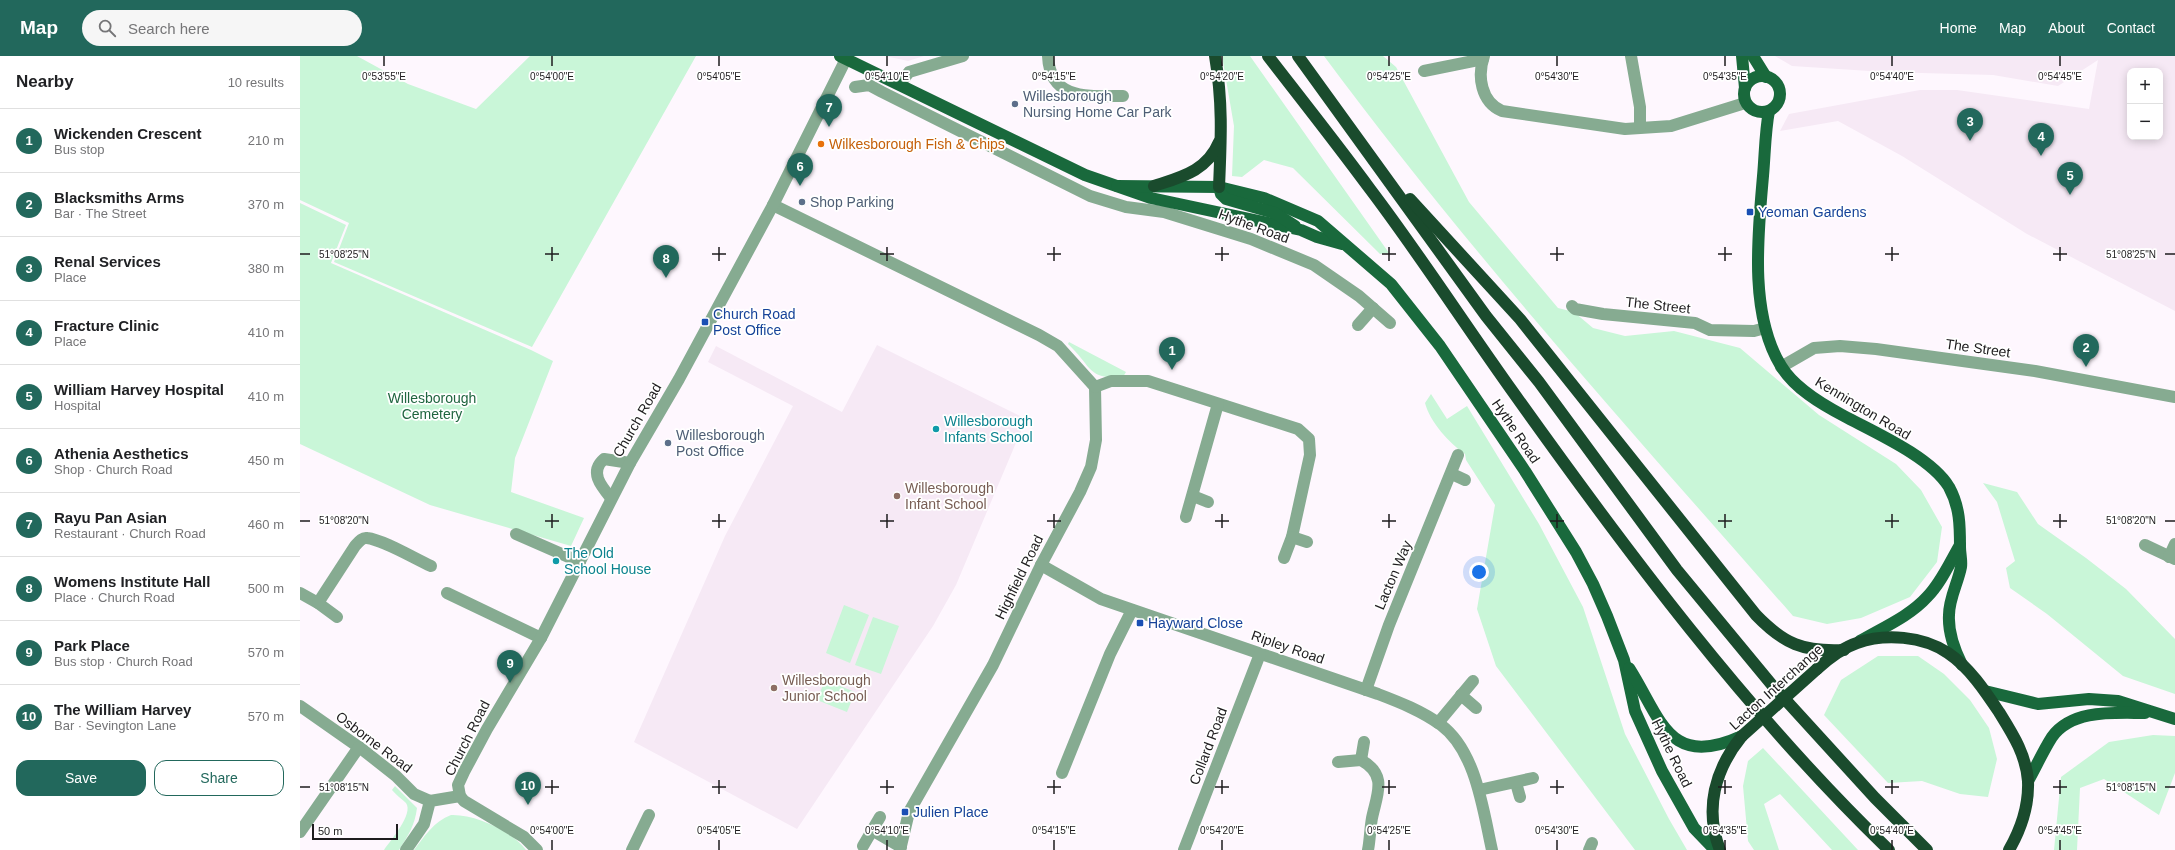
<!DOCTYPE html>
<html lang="en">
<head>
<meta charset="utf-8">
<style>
	body { margin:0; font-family:Arial,sans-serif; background:#f6f6f6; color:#202124 }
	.controls { position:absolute; right:12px; top:12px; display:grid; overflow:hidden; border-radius:8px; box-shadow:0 2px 10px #0003 }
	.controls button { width:36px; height:36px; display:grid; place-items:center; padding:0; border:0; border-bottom:1px solid #e0e0e0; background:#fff; color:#202124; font:20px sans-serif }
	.scale { position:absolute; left:12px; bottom:10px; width:86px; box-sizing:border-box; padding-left:4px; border:2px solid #1e1c1e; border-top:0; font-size:11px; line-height:14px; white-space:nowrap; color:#1e1c1e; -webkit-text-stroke:3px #fff; paint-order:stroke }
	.you { position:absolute; left:1179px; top:516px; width:14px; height:14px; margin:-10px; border:3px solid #fff; border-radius:50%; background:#1a73e8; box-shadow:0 0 0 6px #1a73e833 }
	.badge { display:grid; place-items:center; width:26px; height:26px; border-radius:50%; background:#22685c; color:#fff; font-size:13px; font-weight:700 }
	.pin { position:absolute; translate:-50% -33px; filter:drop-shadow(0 1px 2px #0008) }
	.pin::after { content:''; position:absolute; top:21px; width:14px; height:12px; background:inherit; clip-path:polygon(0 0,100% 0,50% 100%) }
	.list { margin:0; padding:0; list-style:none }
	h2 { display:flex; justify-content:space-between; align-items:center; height:52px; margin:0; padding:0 16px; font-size:17px }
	h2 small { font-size:13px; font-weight:400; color:#757577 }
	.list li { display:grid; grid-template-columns:26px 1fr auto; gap:12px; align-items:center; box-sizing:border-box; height:64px; padding:0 16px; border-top:1px solid #e0e0e0 }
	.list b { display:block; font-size:15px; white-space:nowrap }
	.list p { margin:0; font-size:13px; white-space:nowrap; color:#757577 }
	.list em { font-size:13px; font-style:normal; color:#757577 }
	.actions { display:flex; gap:8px; padding:12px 16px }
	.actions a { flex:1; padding:9px 0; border:1px solid #22685c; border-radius:12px; text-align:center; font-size:14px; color:#22685c }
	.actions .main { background:#22685c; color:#fff }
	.icon { flex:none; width:22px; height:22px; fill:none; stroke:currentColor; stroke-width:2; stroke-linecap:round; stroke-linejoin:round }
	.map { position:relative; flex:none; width:1875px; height:794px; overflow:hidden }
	header { display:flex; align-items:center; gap:24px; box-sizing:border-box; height:56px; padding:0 20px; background:#22685c; color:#fff }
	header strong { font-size:19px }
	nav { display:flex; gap:22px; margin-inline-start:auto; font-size:14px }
	.search { width:280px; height:36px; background:#f6f6f6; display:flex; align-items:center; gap:10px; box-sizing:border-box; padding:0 14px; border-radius:22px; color:#757577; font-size:15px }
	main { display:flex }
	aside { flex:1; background:#fff }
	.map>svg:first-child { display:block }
	.built { fill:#f6e9f5; fill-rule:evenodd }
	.green { fill:#c9f6d8 }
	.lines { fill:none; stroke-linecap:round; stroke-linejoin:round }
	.minor { stroke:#86ab91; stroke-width:12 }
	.major { stroke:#19693c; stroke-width:12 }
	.highway { stroke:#1a4b2d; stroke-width:12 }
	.highway-bridge { stroke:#1a4b2d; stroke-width:12 }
	.ticks { fill:none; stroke:#1e1c1e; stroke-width:1.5 }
	.service-dot { fill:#5c6f8a; stroke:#fff; stroke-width:1.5 }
	.food-dot { fill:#e8710a; stroke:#fff; stroke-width:1.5 }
	.transit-dot { fill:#1a4fb4; stroke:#fff; stroke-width:1.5 }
	.culture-dot { fill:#0f9aa8; stroke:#fff; stroke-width:1.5 }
	.education-dot { fill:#8d6e63; stroke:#fff; stroke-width:1.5 }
	.labels { text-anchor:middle; stroke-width:3.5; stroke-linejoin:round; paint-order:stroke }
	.service-label { font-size:14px; fill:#4e5e75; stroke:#fff; text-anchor:start }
	.food-label { font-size:14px; fill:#c56008; stroke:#fff; text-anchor:start }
	.transit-label { font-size:14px; fill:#164399; stroke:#fff; text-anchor:start }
	.street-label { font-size:14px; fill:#1e1c1e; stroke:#fff }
	.park-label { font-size:14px; fill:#1f653f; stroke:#fff }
	.culture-label { font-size:14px; fill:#0d838f; stroke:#fff; text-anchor:start }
	.education-label { font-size:14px; fill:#785e54; stroke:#fff; text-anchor:start }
	.ticks-label { font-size:10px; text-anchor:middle; fill:#1e1c1e; stroke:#fff; stroke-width:3.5; stroke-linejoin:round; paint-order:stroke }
</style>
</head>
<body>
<header>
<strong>Map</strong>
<div class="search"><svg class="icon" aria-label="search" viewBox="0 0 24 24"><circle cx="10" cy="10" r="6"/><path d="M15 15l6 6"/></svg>Search here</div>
<nav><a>Home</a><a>Map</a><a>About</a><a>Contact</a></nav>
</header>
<main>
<aside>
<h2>Nearby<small>10 results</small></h2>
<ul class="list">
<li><span class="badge">1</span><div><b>Wickenden Crescent</b><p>Bus stop</p></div><em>210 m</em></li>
<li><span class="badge">2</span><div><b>Blacksmiths Arms</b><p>Bar · The Street</p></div><em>370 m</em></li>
<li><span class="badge">3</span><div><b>Renal Services</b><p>Place</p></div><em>380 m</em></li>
<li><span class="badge">4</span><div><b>Fracture Clinic</b><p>Place</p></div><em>410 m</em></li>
<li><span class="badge">5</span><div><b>William Harvey Hospital</b><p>Hospital</p></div><em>410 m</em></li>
<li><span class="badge">6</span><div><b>Athenia Aesthetics</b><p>Shop · Church Road</p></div><em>450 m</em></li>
<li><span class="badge">7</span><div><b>Rayu Pan Asian</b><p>Restaurant · Church Road</p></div><em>460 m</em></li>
<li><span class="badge">8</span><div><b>Womens Institute Hall</b><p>Place · Church Road</p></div><em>500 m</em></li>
<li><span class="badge">9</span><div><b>Park Place</b><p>Bus stop · Church Road</p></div><em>570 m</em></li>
<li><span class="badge">10</span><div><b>The William Harvey</b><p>Bar · Sevington Lane</p></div><em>570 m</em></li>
</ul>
<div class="actions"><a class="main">Save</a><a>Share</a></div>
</aside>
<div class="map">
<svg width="1875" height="794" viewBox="0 0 1875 794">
	<rect width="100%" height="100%" fill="#fef7fe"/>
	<!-- built -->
	<g class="built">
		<polygon points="585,0 624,0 608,5"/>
		<path d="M1475,0H1875V255L1727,178L1602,100L1538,65L1480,75L1489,58L1620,34H1657L1789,53L1798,4L1758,30L1693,19L1585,16L1492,10ZM1830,15H1860V81H1830Z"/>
		<polygon points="577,289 726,363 656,529 633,570 497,773 334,686 425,480 493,350 408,306 416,290 542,356"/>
	</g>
	<!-- green -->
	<g class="green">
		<polygon points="0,0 57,0 108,28 176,53 230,0 396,0 232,291 34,206 49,167 0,144"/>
		<polygon points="922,0 950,0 1089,197 1080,198 993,112 964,104 942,121 932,120 934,70"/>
		<path d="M1024,0H1083L1096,11L1169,146L1258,252L1274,256L1293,272L1325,280L1374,275L1440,292L1519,359L1596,408L1621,434L1642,471L1637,506L1610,541L1561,562L1527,568L1493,560C1333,377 1169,196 1024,0Z"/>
		<polygon points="0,147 46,169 31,207 231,294 253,305 215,402 211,436 284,462 271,490 130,449 0,388"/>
		<path d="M769,286L826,316L823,321C787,324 792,310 768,288Z"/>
		<path d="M1131,338L1147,363L1167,350L1239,468L1283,551L1325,678L1369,763L1387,794H1335L1196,610L1177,553L1195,449L1166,404L1165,398C1149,387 1130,366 1125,347Z"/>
		<polygon points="1683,427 1717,436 1738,468 1786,502 1826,533 1875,583 1875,638 1823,620 1747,558 1710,532 1706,512 1715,505 1697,446"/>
		<polygon points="544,549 569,559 550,607 526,597"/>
		<polygon points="573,561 599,570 581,618 555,609"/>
		<polygon points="1578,600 1618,600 1644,618 1670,644 1689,672 1697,703 1688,741 1660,738 1622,725 1588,727 1524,659 1541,624"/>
		<polygon points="525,624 555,636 547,656 517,644"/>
		<polygon points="1853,679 1875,680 1875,717 1859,759 1804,723 1780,732 1777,794 1754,794 1761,721 1809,686"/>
		<polygon points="1463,692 1558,794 1532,794 1480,738 1464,748 1479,794 1454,794 1448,785 1443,730 1448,705"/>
		<path d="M95,730L117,752C115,769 108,780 99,794H84C90,785 114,758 106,747C102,743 96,739 92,734Z"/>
		<path d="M151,759C175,758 212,775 226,794H114C124,781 134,765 151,759Z"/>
	</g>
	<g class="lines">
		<!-- minor -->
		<g class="minor">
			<path d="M748,0C750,45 789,40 823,40"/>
			<path d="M1184,0C1177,20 1181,46 1202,55L1325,73L1371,70L1445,47"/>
			<polyline points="1331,0 1340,51 1340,71"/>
			<polyline points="1124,15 1183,3"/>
			<polyline points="600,28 609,16 663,0"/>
			<polyline points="555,31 569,29 582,36 790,140 826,151 864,156 951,183 1014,209 1059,240 1090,267"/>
			<polyline points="473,149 739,279 758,290 795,331 796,384 791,411 780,436 741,509 693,609 609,756 600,794"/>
			<polyline points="1272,250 1275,253 1303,258 1395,267 1410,274 1454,275 1465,272"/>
			<polyline points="1058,269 1073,252"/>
			<polyline points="1481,311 1514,292 1540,290 1576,293 1735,315 1875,341"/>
			<polyline points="795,331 811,325 848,325 998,373 1009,383 1010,399 992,481 984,502"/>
			<polyline points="1152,418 1165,424"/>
			<polyline points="893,440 908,446"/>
			<path d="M311,442C301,430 289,416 304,403L330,407"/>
			<polyline points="886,461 918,348"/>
			<polyline points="216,478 280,506"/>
			<polyline points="992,481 1007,486"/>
			<polyline points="1845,489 1875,503"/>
			<polyline points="1869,501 1875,488"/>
			<path d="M741,509L801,543L1078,638C1099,646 1122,655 1141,669C1176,695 1183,754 1192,794"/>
			<polyline points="0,537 18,547 37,561"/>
			<polyline points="147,537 241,582"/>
			<path d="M18,547L55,490C58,487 62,481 67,482C84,484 115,503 131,510"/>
			<polyline points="1066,634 1089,569 1158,399"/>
			<polyline points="1161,639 1176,652"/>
			<polyline points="0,650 63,694 96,720 114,738 130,745"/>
			<polyline points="1138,667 1173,625"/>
			<polyline points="1061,704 1064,686"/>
			<path d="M1038,706L1061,704C1088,719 1077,738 1072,762C1070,773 1070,784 1068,794"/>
			<polyline points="762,717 810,598 832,554"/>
			<polyline points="1216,727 1220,741"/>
			<polyline points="1179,734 1233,722"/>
			<polyline points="572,774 601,791"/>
			<polyline points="0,776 59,691"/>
			<polyline points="563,790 580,761"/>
			<polyline points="106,794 124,768 130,745 160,740"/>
			<polyline points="237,794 224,781 164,745 160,740 158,729 164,716 187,673 241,582 330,407 379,323 473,149 546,3"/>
			<polyline points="332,794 349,759"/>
			<polyline points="884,794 960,598"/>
			<polyline points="1289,794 1292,787"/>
		</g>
		<!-- major -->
		<g class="major">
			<polyline points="540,0 785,119 851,142 1001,174 1017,181 1042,188"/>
			<polyline points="1442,0 1445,32"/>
			<polyline points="1453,0 1466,21"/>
			<circle cx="1462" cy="38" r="18"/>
			<path d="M1469,55C1465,76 1465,98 1463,120C1458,178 1449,258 1481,310C1494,332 1521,348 1544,360C1574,376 1631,401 1649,431C1660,451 1660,470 1660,491C1660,498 1662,505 1661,511C1658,527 1649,542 1649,559C1648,576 1654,593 1662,609"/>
			<polyline points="817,130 919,131 964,142 1018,165 1091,228 1140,290 1225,415 1276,496 1293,528 1307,560 1324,604 1335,655 1362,715 1394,772 1415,794"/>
			<polyline points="919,131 921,138 926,143 975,157 995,170"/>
			<path d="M1560,585C1582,572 1610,560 1627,541C1641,527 1650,506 1660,489"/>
			<path d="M1329,612C1361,662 1368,714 1442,680"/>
			<polyline points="1685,635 1738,648 1789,643 1818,645 1875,663"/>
			<path d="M1728,725C1736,711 1743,695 1752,681C1772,653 1814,657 1845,657"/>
		</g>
		<!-- highway -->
		<g class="highway">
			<path d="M915,0C923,47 921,84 919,131"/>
			<path d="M968,0C1002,44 1037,88 1070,133C1120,199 1165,269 1213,336C1327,496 1448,658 1589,794"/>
			<polyline points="998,0 1186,260 1239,326 1377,514 1472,629 1575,742 1627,794"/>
			<path d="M854,130C881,121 907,115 919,86"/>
			<path d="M1110,143L1220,263L1456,559C1484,588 1503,596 1544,594"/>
			<path d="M1517,613C1528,603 1542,592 1557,587C1585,577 1623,580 1648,597C1669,611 1685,635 1699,656C1712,677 1726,698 1728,725C1729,749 1721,773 1709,794"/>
			<path d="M1420,794C1404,753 1415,713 1442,680"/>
		</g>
		<!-- highway-bridge -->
		<polyline class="highway-bridge" points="1442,680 1517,613"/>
	</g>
	<!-- ticks -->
	<path class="ticks" d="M84,0V10M252,0V10M419,0V10M587,0V10M754,0V10M922,0V10M1089,0V10M1257,0V10M1425,0V10M1592,0V10M1760,0V10M252,191V205M419,191V205M587,191V205M754,191V205M922,191V205M1089,191V205M1257,191V205M1425,191V205M1592,191V205M1760,191V205M0,198H10M245,198H259M412,198H426M580,198H594M747,198H761M915,198H929M1082,198H1096M1250,198H1264M1418,198H1432M1585,198H1599M1753,198H1767M1865,198H1875M252,458V472M419,458V472M587,458V472M754,458V472M922,458V472M1089,458V472M1257,458V472M1425,458V472M1592,458V472M1760,458V472M0,465H10M245,465H259M412,465H426M580,465H594M747,465H761M915,465H929M1082,465H1096M1250,465H1264M1418,465H1432M1585,465H1599M1753,465H1767M1865,465H1875M252,724V738M419,724V738M587,724V738M754,724V738M922,724V738M1089,724V738M1257,724V738M1425,724V738M1592,724V738M1760,724V738M0,731H10M245,731H259M412,731H426M580,731H594M747,731H761M915,731H929M1082,731H1096M1250,731H1264M1418,731H1432M1585,731H1599M1753,731H1767M1865,731H1875M252,784V794M419,784V794M587,784V794M754,784V794M922,784V794M1089,784V794M1257,784V794M1425,784V794M1592,784V794M1760,784V794"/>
	<!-- markers -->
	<g class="service-dot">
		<circle cx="715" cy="48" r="4"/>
		<circle cx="502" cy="146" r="4"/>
		<circle cx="368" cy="387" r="4"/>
	</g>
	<circle class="food-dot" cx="521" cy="88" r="4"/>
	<g class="transit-dot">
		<rect x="1446" y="152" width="8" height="8" rx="2"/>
		<rect x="401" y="262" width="8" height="8" rx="2"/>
		<rect x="836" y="563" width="8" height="8" rx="2"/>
		<rect x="601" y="752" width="8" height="8" rx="2"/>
	</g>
	<g class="culture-dot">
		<circle cx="636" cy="373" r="4"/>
		<circle cx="256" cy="505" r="4"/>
	</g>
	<g class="education-dot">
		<circle cx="597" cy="440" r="4"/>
		<circle cx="474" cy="632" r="4"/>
	</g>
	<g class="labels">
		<!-- service labels -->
		<g class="service-label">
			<text x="723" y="45">Willesborough<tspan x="723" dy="16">Nursing Home Car Park</tspan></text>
			<text x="510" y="151">Shop Parking</text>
			<text x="376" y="384">Willesborough<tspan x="376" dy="16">Post Office</tspan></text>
		</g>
		<!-- food labels -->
		<g class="food-label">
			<text x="529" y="93">Wilkesborough Fish &amp; Chips</text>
		</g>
		<!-- transit labels -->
		<g class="transit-label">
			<text x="1458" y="161">Yeoman Gardens</text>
			<text x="413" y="263">Church Road<tspan x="413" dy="16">Post Office</tspan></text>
			<text x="848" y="572">Hayward Close</text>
			<text x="613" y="761">Julien Place</text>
		</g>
		<!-- street labels -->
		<g class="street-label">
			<text transform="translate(954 170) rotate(20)" y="5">Hythe Road</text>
			<text transform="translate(1358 249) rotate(6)" y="5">The Street</text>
			<text transform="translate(1678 292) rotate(8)" y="5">The Street</text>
			<text transform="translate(1563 352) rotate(31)" y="5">Kennington Road</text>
			<text transform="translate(337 364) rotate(-60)" y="5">Church Road</text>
			<text transform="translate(1216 375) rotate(56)" y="5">Hythe Road</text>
			<text transform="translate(1093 519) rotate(-67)" y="5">Lacton Way</text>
			<text transform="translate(719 521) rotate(-64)" y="5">Highfield Road</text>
			<text transform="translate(988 591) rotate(19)" y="5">Ripley Road</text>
			<text transform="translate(1476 631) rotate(-42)" y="5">Lacton Interchange</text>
			<text transform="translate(167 682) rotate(-63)" y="5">Church Road</text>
			<text transform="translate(74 686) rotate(37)" y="5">Osborne Road</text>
			<text transform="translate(908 690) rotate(-69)" y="5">Collard Road</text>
			<text transform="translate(1372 697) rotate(64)" y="5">Hythe Road</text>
		</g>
		<!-- park labels -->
		<g class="park-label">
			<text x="132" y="347">Willesborough<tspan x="132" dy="16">Cemetery</tspan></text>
		</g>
		<!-- culture labels -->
		<g class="culture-label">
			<text x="644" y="370">Willesborough<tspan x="644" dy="16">Infants School</tspan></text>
			<text x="264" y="502">The Old<tspan x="264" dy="16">School House</tspan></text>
		</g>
		<!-- education labels -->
		<g class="education-label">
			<text x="605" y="437">Willesborough<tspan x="605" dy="16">Infant School</tspan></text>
			<text x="482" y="629">Willesborough<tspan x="482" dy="16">Junior School</tspan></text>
		</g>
	</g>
	<g class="ticks-label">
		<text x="84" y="24">0°53'55"E</text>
		<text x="252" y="24">0°54'00"E</text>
		<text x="419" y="24">0°54'05"E</text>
		<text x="587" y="24">0°54'10"E</text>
		<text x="754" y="24">0°54'15"E</text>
		<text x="922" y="24">0°54'20"E</text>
		<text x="1089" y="24">0°54'25"E</text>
		<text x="1257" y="24">0°54'30"E</text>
		<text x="1425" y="24">0°54'35"E</text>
		<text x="1592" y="24">0°54'40"E</text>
		<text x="1760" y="24">0°54'45"E</text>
		<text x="44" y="202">51°08'25"N</text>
		<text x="1831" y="202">51°08'25"N</text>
		<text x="44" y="468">51°08'20"N</text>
		<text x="1831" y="468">51°08'20"N</text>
		<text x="44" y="735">51°08'15"N</text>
		<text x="1831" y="735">51°08'15"N</text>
		<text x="252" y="778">0°54'00"E</text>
		<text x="419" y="778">0°54'05"E</text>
		<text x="587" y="778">0°54'10"E</text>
		<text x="754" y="778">0°54'15"E</text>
		<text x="922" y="778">0°54'20"E</text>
		<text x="1089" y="778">0°54'25"E</text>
		<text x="1257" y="778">0°54'30"E</text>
		<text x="1425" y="778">0°54'35"E</text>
		<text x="1592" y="778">0°54'40"E</text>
		<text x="1760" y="778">0°54'45"E</text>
	</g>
</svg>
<div class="controls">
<button>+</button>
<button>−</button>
</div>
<div class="scale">50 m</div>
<div class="you"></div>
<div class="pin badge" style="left:872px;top:314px">1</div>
<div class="pin badge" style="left:1786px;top:311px">2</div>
<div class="pin badge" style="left:1670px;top:85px">3</div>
<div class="pin badge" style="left:1741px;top:100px">4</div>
<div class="pin badge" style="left:1770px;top:139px">5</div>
<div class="pin badge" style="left:500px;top:130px">6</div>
<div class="pin badge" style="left:529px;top:71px">7</div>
<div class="pin badge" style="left:366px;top:222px">8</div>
<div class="pin badge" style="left:210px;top:627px">9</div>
<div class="pin badge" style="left:228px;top:749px">10</div>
</div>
</main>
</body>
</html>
